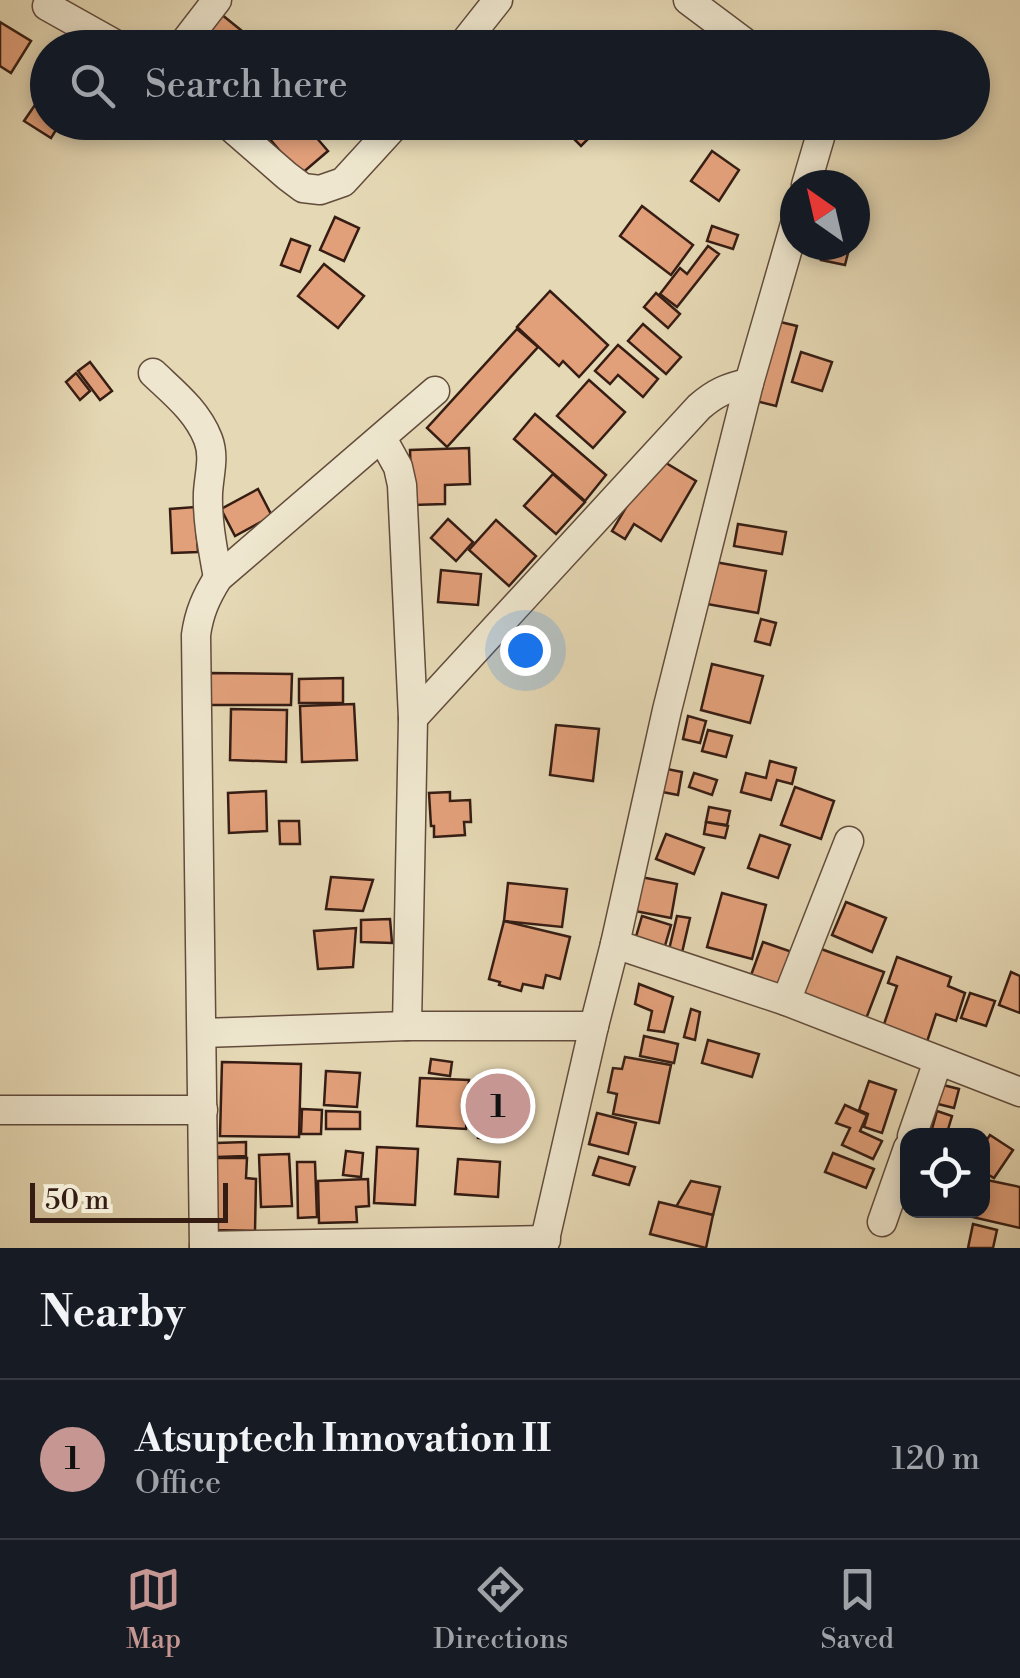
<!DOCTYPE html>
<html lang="en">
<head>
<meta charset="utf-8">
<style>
	body { margin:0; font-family:"Libre Bodoni",serif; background:#242831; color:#f1f3f6 }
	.controls { position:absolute; right:30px; bottom:30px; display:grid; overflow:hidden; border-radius:20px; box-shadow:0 5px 15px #0003 }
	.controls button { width:90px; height:90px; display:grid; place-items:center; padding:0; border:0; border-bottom:2px solid #363941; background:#171b24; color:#f1f3f6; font:50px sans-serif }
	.compass { position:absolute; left:780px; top:170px; width:90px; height:90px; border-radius:50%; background:#171b24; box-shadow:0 5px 15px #0003; rotate:326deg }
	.scale { position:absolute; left:30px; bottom:25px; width:198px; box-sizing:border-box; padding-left:10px; border:5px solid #361d14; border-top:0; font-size:28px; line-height:35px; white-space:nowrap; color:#361d14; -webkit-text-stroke:8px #eee6ce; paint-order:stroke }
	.you { position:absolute; left:525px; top:650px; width:35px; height:35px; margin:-25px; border:8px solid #fff; border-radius:50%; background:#1a73e8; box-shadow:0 0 0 15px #1a73e833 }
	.badge { display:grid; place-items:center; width:65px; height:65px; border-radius:50%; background:#c59692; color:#111; font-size:32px; font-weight:700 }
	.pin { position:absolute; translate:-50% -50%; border:5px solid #fff; box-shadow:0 2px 10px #0006 }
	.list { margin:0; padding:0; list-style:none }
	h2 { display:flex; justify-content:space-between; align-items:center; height:130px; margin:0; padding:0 40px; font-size:42px }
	h2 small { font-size:32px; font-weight:400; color:#9ea1a6 }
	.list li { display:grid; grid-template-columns:65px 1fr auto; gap:30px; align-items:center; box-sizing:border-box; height:160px; padding:0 40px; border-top:2px solid #363941 }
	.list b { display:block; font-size:38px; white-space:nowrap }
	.list p { margin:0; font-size:32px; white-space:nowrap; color:#9ea1a6 }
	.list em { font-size:32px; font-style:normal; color:#9ea1a6 }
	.icon { flex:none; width:55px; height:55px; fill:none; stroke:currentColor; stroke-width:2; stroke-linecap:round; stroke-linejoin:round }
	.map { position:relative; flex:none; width:1020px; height:1248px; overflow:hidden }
	.search { position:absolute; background:#171b24; box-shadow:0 5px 15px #0003; left:30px; right:30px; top:30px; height:110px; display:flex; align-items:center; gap:25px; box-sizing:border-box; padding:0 35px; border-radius:55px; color:#9ea1a6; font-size:38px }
	.sheet { height:290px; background:#171b24 }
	nav { display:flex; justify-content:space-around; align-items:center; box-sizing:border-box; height:140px; border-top:2px solid #363941; background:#171b24; font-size:28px; color:#9ea1a6 }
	nav a { display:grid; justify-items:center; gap:5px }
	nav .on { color:#c59692 }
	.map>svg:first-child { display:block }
	.building { fill:#e2a07a; stroke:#361d14; stroke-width:2.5 }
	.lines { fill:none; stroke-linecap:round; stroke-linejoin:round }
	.minor-casing { stroke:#624c3c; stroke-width:31 }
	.minor { stroke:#eee6ce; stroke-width:28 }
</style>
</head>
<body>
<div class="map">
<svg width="1020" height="1248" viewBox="0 0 1020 1248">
	<rect width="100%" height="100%" fill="#e5d8b4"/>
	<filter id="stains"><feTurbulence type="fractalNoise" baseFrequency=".002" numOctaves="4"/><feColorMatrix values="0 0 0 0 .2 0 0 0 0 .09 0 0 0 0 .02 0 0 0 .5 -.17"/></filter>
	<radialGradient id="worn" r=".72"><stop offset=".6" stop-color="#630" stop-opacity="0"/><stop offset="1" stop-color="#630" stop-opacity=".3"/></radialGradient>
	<!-- building -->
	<g class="building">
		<polygon points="216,10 247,35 237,48 212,48 196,34"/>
		<polygon points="0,22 31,41 11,73 0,66"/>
		<polygon points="48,86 48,122 61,122 51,138 24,121"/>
		<polygon points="287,122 303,122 328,151 300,175 269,138"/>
		<polygon points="557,122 591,122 598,129 581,146"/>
		<polygon points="712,151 739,170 719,201 691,181"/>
		<polygon points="642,206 693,245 671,275 620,236"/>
		<polygon points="335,217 359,228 344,261 320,250"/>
		<polygon points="712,226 738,235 733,249 707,241"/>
		<polygon points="291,239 310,246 300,272 281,265"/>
		<polygon points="825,245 850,245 845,265 821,260"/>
		<polygon points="708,246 719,254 677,307 660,294 680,268 687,274"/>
		<polygon points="324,264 364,296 338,328 298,296"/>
		<polygon points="550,291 608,345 579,377 563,361 559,366 517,327"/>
		<polygon points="656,293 680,314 668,328 644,307"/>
		<polygon points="772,320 797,326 776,406 752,400"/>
		<polygon points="643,324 681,357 666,374 628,341"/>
		<polygon points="517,329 538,347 447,447 427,428"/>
		<polygon points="618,345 658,379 643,397 618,375 610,384 595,371"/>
		<polygon points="801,352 832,362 822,391 792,382"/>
		<polygon points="90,362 112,391 100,400 78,371"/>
		<polygon points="76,373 90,391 80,400 66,382"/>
		<polygon points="589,380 625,412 593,448 557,416"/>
		<polygon points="535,414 606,475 585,501 514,439"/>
		<polygon points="469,448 470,484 445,485 445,504 412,505 410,450"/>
		<polygon points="656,457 696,481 661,541 634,524 625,539 612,531"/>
		<polygon points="553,474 585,502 556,534 524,506"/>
		<polygon points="258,489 272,516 235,536 221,509"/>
		<polygon points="195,507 198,552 172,553 170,509"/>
		<polygon points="448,519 473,542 456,561 431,538"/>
		<polygon points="496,520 536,556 509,586 469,550"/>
		<polygon points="738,524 786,532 782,554 734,546"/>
		<polygon points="715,562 766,571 758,613 707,604"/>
		<polygon points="441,570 481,574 478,605 438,602"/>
		<polygon points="761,619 776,623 770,645 755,641"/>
		<polygon points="712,664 763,676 750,723 701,710"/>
		<polygon points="210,673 292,674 291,705 210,705"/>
		<polygon points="343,678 343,703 299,703 299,679"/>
		<polygon points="354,704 357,760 302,762 300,706"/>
		<polygon points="231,709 287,710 286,762 230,760"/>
		<polygon points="688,716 706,721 700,743 683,739"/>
		<polygon points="556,725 599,729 593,781 550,775"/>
		<polygon points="708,730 732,736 726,757 702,751"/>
		<polygon points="770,761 796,768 792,784 777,780 771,800 741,792 746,773 766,778"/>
		<polygon points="657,767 682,772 678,795 652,790"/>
		<polygon points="694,773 717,780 712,795 689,787"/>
		<polygon points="795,787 834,801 821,839 781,825"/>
		<polygon points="266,791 267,831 229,833 228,793"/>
		<polygon points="450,792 450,801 470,800 471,822 464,822 465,835 434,837 434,826 431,826 429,793"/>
		<polygon points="709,807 730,811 727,825 706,822"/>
		<polygon points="279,821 299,821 300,844 280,844"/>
		<polygon points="706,822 728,826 725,838 704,834"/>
		<polygon points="666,834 704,848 694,874 656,859"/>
		<polygon points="760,835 790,845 778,878 748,868"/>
		<polygon points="331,877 373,880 363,911 326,909"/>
		<polygon points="641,877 677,884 671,918 635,911"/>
		<polygon points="508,883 567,889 562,927 504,921"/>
		<polygon points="722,893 766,905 752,959 707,947"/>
		<polygon points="846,902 886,918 872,952 832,935"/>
		<polygon points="642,916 671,925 662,956 633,947"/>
		<polygon points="677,916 690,918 681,957 668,954"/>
		<polygon points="390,919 392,943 361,942 361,920"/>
		<polygon points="504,921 570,937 560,979 546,975 543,988 523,984 521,991 499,985 500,982 489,979"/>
		<polygon points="356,928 353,967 318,969 314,931"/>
		<polygon points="763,942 795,953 782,989 750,978"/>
		<polygon points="813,946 884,972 864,1024 793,997"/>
		<polygon points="897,957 951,977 948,986 965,993 956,1021 936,1014 926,1045 882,1030 897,986 888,983"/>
		<polygon points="1011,972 1020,976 1020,1013 999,1005"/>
		<polygon points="639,984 673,997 664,1032 648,1030 652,1011 635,1004"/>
		<polygon points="970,993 995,1001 986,1026 961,1018"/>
		<polygon points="691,1009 700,1012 695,1040 684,1037"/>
		<polygon points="644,1036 678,1044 674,1063 640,1056"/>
		<polygon points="708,1040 759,1054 752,1077 702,1063"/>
		<polygon points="625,1057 671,1065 659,1123 613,1114 617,1094 608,1092 613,1068 622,1069"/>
		<polygon points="431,1059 452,1062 450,1076 429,1073"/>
		<polygon points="222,1062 301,1064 299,1137 220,1136"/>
		<polygon points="326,1071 360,1073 357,1107 324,1105"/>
		<polygon points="486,1075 514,1078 512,1098 518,1099 516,1121 508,1120 506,1141 478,1138"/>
		<polygon points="420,1078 469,1080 466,1129 417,1126"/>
		<polygon points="869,1081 896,1090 882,1133 864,1127 868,1114 859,1110"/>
		<polygon points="943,1085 959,1089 954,1108 938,1104"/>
		<polygon points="845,1105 867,1115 860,1131 882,1141 873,1159 842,1145 850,1128 836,1123"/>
		<polygon points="302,1109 322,1110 321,1134 301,1134"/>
		<polygon points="326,1111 360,1112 360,1129 326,1129"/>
		<polygon points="937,1111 952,1116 946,1136 930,1136"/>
		<polygon points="597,1113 636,1123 628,1154 589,1144"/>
		<polygon points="990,1135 1013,1150 994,1178 982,1171 982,1147"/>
		<polygon points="246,1142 246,1156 217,1157 216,1143"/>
		<polygon points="377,1147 418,1149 415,1205 374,1203"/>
		<polygon points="346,1151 363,1153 361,1177 343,1175"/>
		<polygon points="833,1153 874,1169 866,1188 825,1172"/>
		<polygon points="289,1154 292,1206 261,1207 259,1155"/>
		<polygon points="599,1157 635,1167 629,1185 593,1175"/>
		<polygon points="215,1158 247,1158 246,1178 256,1179 255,1231 214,1230"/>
		<polygon points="458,1159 500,1162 498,1197 455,1194"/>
		<polygon points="297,1162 315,1162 317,1217 298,1218"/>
		<polygon points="368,1179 369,1206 356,1207 357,1222 319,1223 318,1181"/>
		<polygon points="982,1179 1020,1187 1020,1228 942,1210 982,1210"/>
		<polygon points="691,1181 720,1187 713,1215 676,1207"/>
		<polygon points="659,1202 713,1215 706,1248 650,1234"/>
		<polygon points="973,1224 997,1230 993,1248 968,1248"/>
	</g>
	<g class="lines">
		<!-- minor casing -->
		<g class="minor-casing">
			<g id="minor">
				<polyline points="688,0 752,48"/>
				<polyline points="47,6 122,48"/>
				<polyline points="180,48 217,0"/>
				<polyline points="460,48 498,0"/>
				<polyline points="225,122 287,176 303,188 320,190 343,182 398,122"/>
				<polyline points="806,185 821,134 819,122"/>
				<path d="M153,373C174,393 197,411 208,439C215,457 209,474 208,493C207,521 213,550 218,578"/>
				<polyline points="382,438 398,467 402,485 413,718 407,1026"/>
				<path d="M413,718L699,407C715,393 728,387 749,383"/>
				<polyline points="615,944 786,1001 1020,1092"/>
				<polyline points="786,1001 849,841"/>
				<polyline points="202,1033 407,1026 594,1026"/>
				<polyline points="0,1110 203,1110"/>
				<polyline points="912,1136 938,1061"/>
				<polyline points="882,1222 908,1148"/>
				<polyline points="204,1246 546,1240"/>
				<path d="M204,1248L196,635C199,613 206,597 218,578L435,391"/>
				<polyline points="543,1248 594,1026 615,944 667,710 749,383 795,224"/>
			</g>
		</g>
		<!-- minor -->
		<use href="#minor" class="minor"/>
	</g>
	<rect width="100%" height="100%" filter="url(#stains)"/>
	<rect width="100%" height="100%" fill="url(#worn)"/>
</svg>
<div class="controls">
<button><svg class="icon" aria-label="locate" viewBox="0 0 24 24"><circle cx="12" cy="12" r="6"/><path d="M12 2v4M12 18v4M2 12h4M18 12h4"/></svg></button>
</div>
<svg class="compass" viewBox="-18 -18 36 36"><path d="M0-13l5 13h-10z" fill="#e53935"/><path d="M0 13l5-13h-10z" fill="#9ea1a6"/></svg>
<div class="scale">50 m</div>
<div class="you"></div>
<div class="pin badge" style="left:498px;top:1106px">1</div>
<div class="search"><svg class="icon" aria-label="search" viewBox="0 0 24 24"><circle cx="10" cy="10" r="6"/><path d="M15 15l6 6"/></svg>Search here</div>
</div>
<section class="sheet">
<h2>Nearby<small></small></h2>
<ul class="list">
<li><span class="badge">1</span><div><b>Atsuptech Innovation II</b><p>Office</p></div><em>120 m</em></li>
</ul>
</section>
<nav>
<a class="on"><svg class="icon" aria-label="map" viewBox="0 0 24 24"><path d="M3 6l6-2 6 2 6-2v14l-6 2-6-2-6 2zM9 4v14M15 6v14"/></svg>Map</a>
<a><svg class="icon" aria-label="directions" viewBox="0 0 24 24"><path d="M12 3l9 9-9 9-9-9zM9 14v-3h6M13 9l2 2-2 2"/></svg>Directions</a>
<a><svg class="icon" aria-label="saved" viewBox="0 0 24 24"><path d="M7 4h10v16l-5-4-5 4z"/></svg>Saved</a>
</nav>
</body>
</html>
